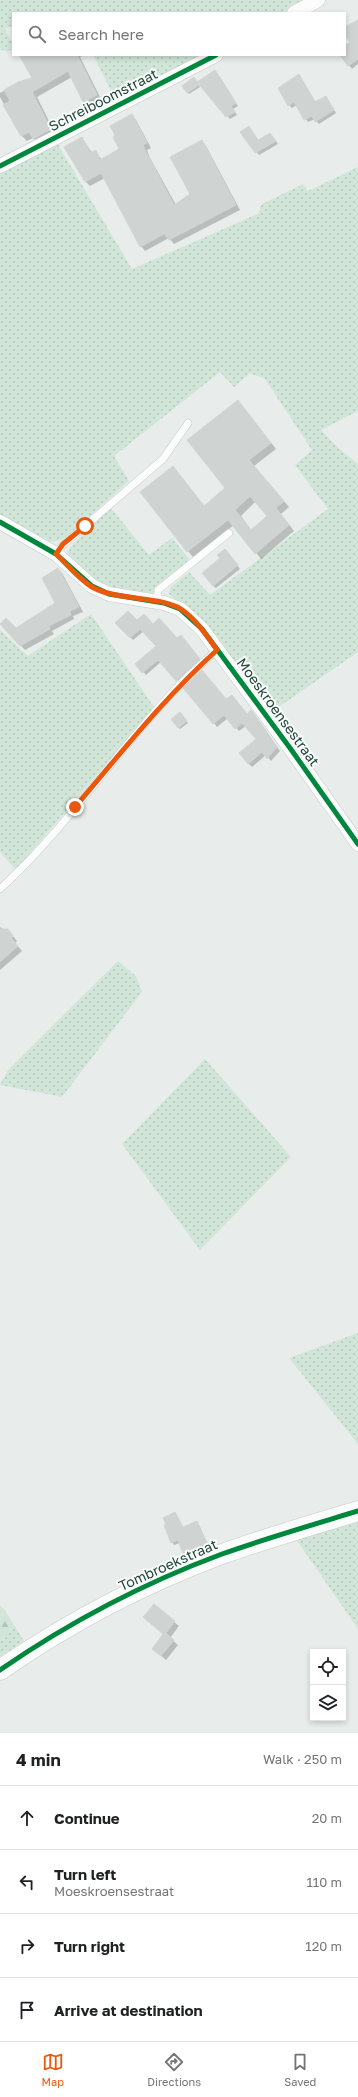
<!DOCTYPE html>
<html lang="en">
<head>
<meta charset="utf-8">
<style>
	body { margin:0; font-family:"Golos Text",sans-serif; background:#f6f6f6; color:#202124 }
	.controls { position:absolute; right:12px; bottom:12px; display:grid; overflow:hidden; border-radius:0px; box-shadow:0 2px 6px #0003 }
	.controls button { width:36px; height:36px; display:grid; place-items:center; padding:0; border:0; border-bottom:1px solid #e0e0e0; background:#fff; color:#202124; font:20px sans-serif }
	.stop { position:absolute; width:12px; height:12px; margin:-9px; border:3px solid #ea580c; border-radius:50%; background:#fff }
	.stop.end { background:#ea580c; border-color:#fff; box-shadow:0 1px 4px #0008 }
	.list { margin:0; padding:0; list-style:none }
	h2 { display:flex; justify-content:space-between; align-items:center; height:52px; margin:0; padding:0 16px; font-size:17px }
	h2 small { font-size:13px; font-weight:400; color:#757577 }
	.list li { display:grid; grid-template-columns:26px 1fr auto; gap:12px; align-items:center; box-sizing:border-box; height:64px; padding:0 16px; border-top:1px solid #e0e0e0 }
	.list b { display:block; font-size:15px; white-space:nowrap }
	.list p { margin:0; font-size:13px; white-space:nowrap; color:#757577 }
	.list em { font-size:13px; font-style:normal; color:#757577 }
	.icon { flex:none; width:22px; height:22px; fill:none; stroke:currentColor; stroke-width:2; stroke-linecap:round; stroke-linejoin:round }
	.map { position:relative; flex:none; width:358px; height:1733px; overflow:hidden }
	.search { position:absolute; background:#fff; box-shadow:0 2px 6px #0003; left:12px; right:12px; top:12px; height:44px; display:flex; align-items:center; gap:10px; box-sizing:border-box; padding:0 14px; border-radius:0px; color:#757577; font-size:15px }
	.sheet { height:308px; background:#fff }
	nav { display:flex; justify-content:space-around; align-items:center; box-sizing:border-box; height:56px; border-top:1px solid #e0e0e0; background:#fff; font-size:11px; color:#757577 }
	nav a { display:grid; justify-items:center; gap:2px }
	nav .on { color:#ea580c }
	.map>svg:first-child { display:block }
	.grass { fill:url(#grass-dots) }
	.forest { fill:url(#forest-firs) }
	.shadow { fill:#0003; fill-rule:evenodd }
	.building { fill:#cfd4d2; stroke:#d1d6d4; fill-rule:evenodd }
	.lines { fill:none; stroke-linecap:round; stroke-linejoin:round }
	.lane-casing { stroke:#c5cac8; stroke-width:8 }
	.street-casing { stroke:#c5cac8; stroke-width:15 }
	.secondary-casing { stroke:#c3cbc8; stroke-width:21 }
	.lane { stroke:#fcfcfc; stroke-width:7 }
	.street { stroke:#fcfcfc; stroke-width:14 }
	.secondary { stroke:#fcfcfc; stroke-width:20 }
	.cycleway-casing { stroke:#f7fbf9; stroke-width:8 }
	.cycleway { stroke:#00873e; stroke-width:5 }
	.route { stroke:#ea580c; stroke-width:5 }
	.labels { text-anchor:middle; stroke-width:4; stroke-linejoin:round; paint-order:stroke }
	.street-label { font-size:14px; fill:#24423a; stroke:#f7fbf9 }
</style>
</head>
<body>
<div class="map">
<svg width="358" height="1733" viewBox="0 0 358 1733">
	<defs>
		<pattern id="grass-dots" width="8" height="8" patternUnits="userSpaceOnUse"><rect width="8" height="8" fill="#d1e6d8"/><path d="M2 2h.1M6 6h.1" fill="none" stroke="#b3c6ba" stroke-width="1.8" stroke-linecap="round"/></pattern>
		<pattern id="forest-firs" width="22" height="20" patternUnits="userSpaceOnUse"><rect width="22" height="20" fill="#d1e6d8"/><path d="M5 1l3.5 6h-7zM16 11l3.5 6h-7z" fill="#b3c6ba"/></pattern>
	</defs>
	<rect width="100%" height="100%" fill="#e8edeb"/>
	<!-- grass -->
	<g class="grass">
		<polygon points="0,0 304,0 281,13 72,13 70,10 64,13 13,13 13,25 5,29 13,44 13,48 7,52 0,49"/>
		<polygon points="93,55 205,55 116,101"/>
		<polygon points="57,143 132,269 258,214 262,204 303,184 308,191 358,167 358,411 321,430 336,446 358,464 358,652 273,711 223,648 185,606 169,594 171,587 189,572 210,595 328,509 295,465 312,450 265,379 250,373 234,387 220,372 114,456 129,481 70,534 61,540 50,542 0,514 0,172"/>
		<polygon points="111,508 149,555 172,538 189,559 155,593 123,591 95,581 66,555 73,544"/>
		<polygon points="91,614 154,707 16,870 0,852 0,630 28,656"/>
		<polygon points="118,961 136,976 142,992 62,1097 0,1085 8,1070"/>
		<polygon points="205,1059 291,1157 200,1250 122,1144"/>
		<polygon points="358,1333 358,1444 289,1358"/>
		<polygon points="358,1520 358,1629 296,1539"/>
		<polygon points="14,1625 24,1641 0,1657 0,1641 3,1641"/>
	</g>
	<!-- forest -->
	<polygon class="forest" points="0,1606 5,1610 14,1625 3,1641 0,1641"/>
	<!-- shadow -->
	<g class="shadow">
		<polygon points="358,23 358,64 352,69 341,55 345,55 345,46 351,42 345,33 345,29"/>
		<polygon points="20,55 84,55 80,57 102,101 89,107 84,101 72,77 37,97 56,135 39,144 33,138 27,141 22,136 0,97 0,93 18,83 33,79"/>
		<polygon points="218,74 238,106 233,109 237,115 230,119 199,82"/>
		<polygon points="301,78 316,103 326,97 336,113 319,124 315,119 308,122 297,105 292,108 289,105"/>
		<polygon points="195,80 200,87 189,94 183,86"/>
		<polygon points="132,115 136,120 151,148 147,150 149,156 176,205 192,195 202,141 206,146 240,210 174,244 169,238 145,251 141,246 105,178 90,186 85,181 82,138 92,153 95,151 102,160 121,149"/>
		<polygon points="249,127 259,141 272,136 278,144 259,155 242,132"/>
		<path d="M238,401L276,449L254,466L289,507L281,514L294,531L261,559L234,525L193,557L188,551L173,467L205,507L226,488ZM256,501L269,516L252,531L241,516Z"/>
		<polygon points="228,553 240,569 216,588 213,586"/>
		<polygon points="58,569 62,573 83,612 73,616 74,619 52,631 54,634 25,650 1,624 16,629 57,603"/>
		<polygon points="137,622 153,625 177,639 184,639 202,662 180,683 161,662 146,675 136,664 157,646 144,631 133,640 117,623"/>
		<polygon points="202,671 226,700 247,715 251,711 255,715 280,751 271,761 266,755 252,767 248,763 257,739 246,726 239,731 228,718 217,727 214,723"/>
		<polygon points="180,713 188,723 180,729 172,719"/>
		<polygon points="0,927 12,935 17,941 15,943 22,951 0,970"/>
		<polygon points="175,1513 183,1528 197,1523 199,1525 209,1547 186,1556 180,1543 174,1545 172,1542"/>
		<polygon points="154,1605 179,1626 170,1638 178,1645 166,1660 158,1653 164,1634 144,1617"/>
	</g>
	<!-- building -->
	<g class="building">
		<polygon points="358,20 358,59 348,66 340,55 345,55 345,45 350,42 345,35 345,27"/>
		<polygon points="19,55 77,55 97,95 83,102 68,71 58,77 32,92 51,129 33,139 29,132 21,136 3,105 10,101 4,90 18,82 32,78"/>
		<polygon points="215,70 236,103 231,106 235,112 226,117 197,82"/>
		<polygon points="299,74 315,102 326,96 334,110 315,122 312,116 304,120 294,102 288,106 278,88"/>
		<polygon points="194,77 199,85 187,93 182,86"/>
		<polygon points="132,114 147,143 143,145 145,150 174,205 190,194 170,157 202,140 236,205 169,240 164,234 140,247 101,173 85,182 64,147 82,137 90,153 96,150 100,160 119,149 113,137 115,135 110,126"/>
		<polygon points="249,126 258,140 270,133 276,141 255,153 240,132"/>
		<path d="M238,400L271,443L249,460L284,501L276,508L289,525L255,554L228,520L187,552L140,492L173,466L204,506L225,488L187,440ZM250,496L267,516L251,530L235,510Z"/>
		<polygon points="225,549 238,565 213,586 202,573 220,558 217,555"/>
		<polygon points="58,568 79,607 70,611 71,615 49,626 50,629 20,646 0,624 6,618 16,628 55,603 42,578"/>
		<polygon points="128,611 137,620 144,614 153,624 159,618 177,638 181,635 200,659 176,681 158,660 142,673 135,664 156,646 140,629 130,638 115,623"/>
		<polygon points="202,670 226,699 232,695 247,714 251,710 267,732 266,733 277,747 267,759 262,752 248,764 239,753 256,739 242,723 235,729 224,715 213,724 183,688"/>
		<polygon points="180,712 187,721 178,728 171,719"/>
		<polygon points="0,929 8,929 13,936 11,938 18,946 0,962"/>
		<polygon points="175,1512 183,1527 197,1521 207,1544 183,1554 178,1540 171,1543 164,1525 166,1524 163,1518"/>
		<polygon points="154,1604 175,1621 166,1633 174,1640 161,1656 152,1649 163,1634 143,1617"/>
	</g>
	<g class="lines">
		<!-- lane casing -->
		<g class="lane-casing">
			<g id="lane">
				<polyline points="56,554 63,545 163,459 188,423"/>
				<polyline points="157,602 158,590 229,533"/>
				<path d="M0,889C68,827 119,747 183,681C194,670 206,660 217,650"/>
			</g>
		</g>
		<!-- street casing -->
		<g class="street-casing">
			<g id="street">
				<polyline points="294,13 318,0"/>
				<polyline points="0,166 216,55"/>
				<polyline points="0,522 56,554 92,586 109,594 164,603 180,609 202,629 290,748 358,844"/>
			</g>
		</g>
		<!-- secondary casing -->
		<g class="secondary-casing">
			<path id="secondary" d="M0,1670C68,1623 144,1583 222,1554C267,1538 312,1525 358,1511"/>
		</g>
		<!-- lane -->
		<use href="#lane" class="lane"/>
		<!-- street -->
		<use href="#street" class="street"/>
		<!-- secondary -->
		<use href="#secondary" class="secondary"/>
		<!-- cycleway casing -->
		<g class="cycleway-casing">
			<g id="cycleway">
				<polyline points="0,166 216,55"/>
				<polyline points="0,522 56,554 92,586 109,594 164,603 180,609 202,629 290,748 358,844"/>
				<path d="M0,1670C68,1623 144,1583 222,1554C267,1538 312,1525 358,1511"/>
			</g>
		</g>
		<!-- cycleway -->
		<use href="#cycleway" class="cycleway"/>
	</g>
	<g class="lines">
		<!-- route -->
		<path class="route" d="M75,807C121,753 164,698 217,650C207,636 196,619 181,609C161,596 117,601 92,587C79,579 67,564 56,554L63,544L85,526"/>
	</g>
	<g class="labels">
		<!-- street labels -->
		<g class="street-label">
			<text transform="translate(103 100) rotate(-27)" y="5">Schreiboomstraat</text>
			<text transform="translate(278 712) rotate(54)" y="5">Moeskroensestraat</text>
			<text transform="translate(168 1565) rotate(-24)" y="5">Tombroekstraat</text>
		</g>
	</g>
</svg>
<div class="controls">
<button><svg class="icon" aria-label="locate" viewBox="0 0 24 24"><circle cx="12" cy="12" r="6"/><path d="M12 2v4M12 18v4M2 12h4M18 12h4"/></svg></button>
<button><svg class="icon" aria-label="layers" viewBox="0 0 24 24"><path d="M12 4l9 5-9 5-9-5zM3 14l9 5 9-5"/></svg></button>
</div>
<div class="stop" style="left:85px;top:526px"></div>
<div class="stop end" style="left:75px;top:807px"></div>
<div class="search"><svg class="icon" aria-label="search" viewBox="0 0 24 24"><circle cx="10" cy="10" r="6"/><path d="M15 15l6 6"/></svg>Search here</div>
</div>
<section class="sheet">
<h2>4 min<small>Walk · 250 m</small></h2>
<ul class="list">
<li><svg class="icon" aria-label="ahead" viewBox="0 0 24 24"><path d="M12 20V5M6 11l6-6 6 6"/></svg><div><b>Continue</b></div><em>20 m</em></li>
<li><svg class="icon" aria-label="left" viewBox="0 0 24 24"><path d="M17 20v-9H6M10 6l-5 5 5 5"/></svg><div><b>Turn left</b><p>Moeskroensestraat</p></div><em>110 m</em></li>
<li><svg class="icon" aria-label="right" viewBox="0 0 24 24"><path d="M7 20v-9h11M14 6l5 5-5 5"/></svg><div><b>Turn right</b></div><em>120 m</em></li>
<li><svg class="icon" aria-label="arrive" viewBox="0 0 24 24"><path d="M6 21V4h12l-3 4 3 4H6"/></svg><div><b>Arrive at destination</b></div></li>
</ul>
</section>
<nav>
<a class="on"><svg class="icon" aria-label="map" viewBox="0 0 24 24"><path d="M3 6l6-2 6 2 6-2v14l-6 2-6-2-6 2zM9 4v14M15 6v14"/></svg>Map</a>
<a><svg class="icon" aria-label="directions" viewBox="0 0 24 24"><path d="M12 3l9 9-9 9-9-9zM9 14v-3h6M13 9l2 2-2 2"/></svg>Directions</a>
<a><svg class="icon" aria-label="saved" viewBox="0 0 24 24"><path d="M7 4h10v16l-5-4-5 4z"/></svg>Saved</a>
</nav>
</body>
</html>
